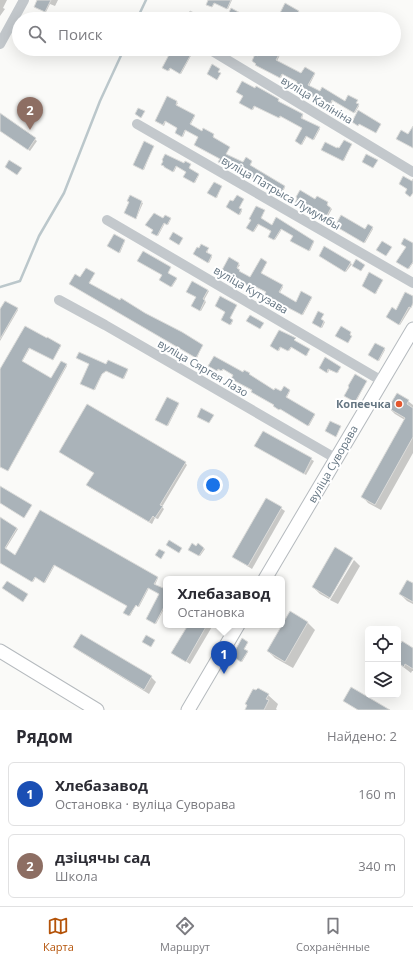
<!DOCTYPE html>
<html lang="ru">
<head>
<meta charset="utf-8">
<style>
	body { margin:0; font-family:"Open Sans",sans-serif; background:#f7f7f7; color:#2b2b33 }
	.controls { position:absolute; right:12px; bottom:12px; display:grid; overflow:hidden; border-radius:6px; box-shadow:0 4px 16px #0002 }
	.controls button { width:36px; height:36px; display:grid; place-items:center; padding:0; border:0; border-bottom:1px solid #e1e1e2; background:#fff; color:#2b2b33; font:20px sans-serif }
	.you { position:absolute; left:213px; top:485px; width:14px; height:14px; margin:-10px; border:3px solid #fff; border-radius:50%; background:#1a73e8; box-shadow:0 0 0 6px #1a73e833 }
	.badge { display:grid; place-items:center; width:26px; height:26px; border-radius:50%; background:#b45309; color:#fff; font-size:13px; font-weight:700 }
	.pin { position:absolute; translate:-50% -33px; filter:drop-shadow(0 1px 2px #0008) }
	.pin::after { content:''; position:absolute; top:21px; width:14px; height:12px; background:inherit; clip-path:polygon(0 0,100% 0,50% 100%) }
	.popup { position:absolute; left:163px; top:576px; width:122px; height:52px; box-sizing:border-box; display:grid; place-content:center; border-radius:6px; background:#fff; filter:drop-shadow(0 1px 3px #0005); font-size:13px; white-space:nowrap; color:#7c7c81 }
	.popup b { font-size:15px; color:#2b2b33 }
	.popup::after { content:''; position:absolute; left:50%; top:100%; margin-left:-8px; border:8px solid transparent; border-top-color:#fff }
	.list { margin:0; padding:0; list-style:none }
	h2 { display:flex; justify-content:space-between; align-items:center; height:52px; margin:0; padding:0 16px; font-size:17px }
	h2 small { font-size:13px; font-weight:400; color:#7c7c81 }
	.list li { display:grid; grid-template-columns:26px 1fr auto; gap:12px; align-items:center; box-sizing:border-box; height:64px; margin:0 8px 8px; padding:0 8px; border:1px solid #e1e1e2; border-radius:6px }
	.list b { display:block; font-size:15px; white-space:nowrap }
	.list p { margin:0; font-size:13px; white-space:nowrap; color:#7c7c81 }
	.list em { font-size:13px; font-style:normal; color:#7c7c81 }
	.icon { flex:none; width:22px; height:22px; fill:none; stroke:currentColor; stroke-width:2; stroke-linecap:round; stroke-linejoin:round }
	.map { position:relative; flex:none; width:413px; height:710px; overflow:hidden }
	.search { position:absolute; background:#fff; box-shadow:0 4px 16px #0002; left:12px; right:12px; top:12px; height:44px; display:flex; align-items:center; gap:10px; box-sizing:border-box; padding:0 14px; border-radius:22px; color:#7c7c81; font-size:15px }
	.sheet { height:196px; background:#fff }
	nav { display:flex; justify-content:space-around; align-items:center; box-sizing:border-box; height:56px; border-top:1px solid #e1e1e2; background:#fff; font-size:11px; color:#7c7c81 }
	nav a { display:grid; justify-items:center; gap:2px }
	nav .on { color:#b45309 }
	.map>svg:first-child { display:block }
	.shadow { fill:#0003 }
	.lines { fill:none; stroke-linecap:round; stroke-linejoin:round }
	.stream { stroke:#bbc7cb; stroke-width:2.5 }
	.building { fill:#aab3b9; stroke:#dcdcda }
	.major-casing { stroke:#b5babe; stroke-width:15 }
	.minor { stroke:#c3c8cc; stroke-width:10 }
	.major { stroke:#fff; stroke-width:13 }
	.poi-dot { fill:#e4572e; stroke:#fff; stroke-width:1.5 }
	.labels { text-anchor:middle; stroke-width:4; stroke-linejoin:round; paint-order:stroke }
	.street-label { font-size:11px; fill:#657683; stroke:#fff }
	.poi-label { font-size:11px; font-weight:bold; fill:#657683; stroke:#fff; text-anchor:end }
</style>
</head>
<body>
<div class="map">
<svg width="413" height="710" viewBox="0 0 413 710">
	<rect width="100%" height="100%" fill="#fafaf8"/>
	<!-- shadow -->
	<g class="shadow">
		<polygon points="0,0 7,0 3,8 5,9 0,16"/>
		<polygon points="38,0 58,0 55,6 50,4 46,12 36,7"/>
		<polygon points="209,0 232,0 228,9 215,3 212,7 208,5"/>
		<polygon points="173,49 188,49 193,52 181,74 171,68 169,71 164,68"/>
		<polygon points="229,49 247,49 245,53 241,51 239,55"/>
		<polygon points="263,49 283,49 277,61 301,75 305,68 315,74 309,86 320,93 345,102 357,101 356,104 359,106 355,113 333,100 330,107 297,87 298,82 283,74 281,78 257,66 259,57"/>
		<polygon points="168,97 178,103 176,106 195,116 190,126 202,132 214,135 213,139 229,147 226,155 244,164 246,159 252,161 250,167 285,187 282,195 226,163 225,165 220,163 221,159 200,137 186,130 183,137 177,133 179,128 166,121 164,126 157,122"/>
		<polygon points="278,100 278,102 303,115 302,119 320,129 314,140 307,136 302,145 297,142 303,128 281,116 280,118 255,106 253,110 241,104"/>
		<polygon points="0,114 37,141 30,151 0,131"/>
		<polygon points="351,145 344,161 323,150 340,149"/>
		<polygon points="153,147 144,170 135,166"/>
		<polygon points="163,165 190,165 189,169 199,175 195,183 185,178 187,172 177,166 174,172"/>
		<polygon points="221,187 217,198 209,194"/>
		<polygon points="131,196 143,203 136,219 126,214 130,202"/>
		<polygon points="243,200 239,209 242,211 240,215 227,207 233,203"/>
		<polygon points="316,201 328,203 327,206 332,209 324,223 319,220 323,213 303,203 302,206 297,203"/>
		<polygon points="264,211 261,220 272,226 277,218 314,242 310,251 292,241 294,236 282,229 275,240 270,237 272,232 259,224 254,232 248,229"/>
		<polygon points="171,219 168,225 165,223 158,236 153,233 164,220"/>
		<polygon points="368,225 373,229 365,243 337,227 365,231"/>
		<polygon points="125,241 120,253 109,247"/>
		<polygon points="413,245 413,263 409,269 398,262"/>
		<polygon points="324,248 352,264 346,272 321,257"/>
		<polygon points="208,249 207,254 212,257 209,263 195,254"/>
		<polygon points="229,259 240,265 237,269 240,271 239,272 251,278 267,262 261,274 283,287 279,294 296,303 312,298 303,315 266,296 267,292 255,286 253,288 229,275"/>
		<polygon points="170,268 168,274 177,279 172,287 161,281"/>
		<polygon points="94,274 89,284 202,346 197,358 71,284 81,278"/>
		<polygon points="382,280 376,294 364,287"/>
		<polygon points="193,282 209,291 204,300 206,302 201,311 193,306 197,297 188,293"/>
		<polygon points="413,298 413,304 400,325 387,317"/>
		<polygon points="5,302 18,310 0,341 0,311"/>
		<polygon points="236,306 230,319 233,321 231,325 223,320"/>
		<polygon points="323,315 321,320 325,322 322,328 314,324"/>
		<polygon points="25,327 61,346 53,360 30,348 22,362 51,380 61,362 67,366 8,471 0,466 0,371"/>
		<polygon points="279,331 295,339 295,342 309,350 307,356 292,347 289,351 281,347 279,351 272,347"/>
		<polygon points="375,344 385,350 379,361 370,356"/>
		<polygon points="214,357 243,373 244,371 249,374 249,376 275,391 276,389 282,393 285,387 290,391 286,399 315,415 309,426 281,409 280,410 275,407 275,405 253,392 253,391 233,380 234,375 224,369 222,371 219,369 218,371 210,366"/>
		<polygon points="90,364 106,365 128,370 124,379 107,371 102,374 95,390 82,384"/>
		<polygon points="340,368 338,373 329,370 328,373 321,369"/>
		<polygon points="366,382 356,402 346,397"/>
		<polygon points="408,401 413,405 413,453 381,510 368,503 362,496 405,420 395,414 389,408"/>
		<polygon points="179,404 168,426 157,420"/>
		<polygon points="263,432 314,461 306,475 256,446"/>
		<polygon points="60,452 185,463 187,465 162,507 164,509 158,519 155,518 152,524 89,487 94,473"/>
		<polygon points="267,499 285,511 252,569 233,557"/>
		<polygon points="40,511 158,578 155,585 166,591 166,605 156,624 148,619 160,594 149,588 139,607 136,605 130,616 125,613 128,606 55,565 45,583 36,577 33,582 0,562 0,518 18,529 5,550 16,556"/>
		<polygon points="198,545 205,549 200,556 189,549 196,547"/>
		<polygon points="335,549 353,559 352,559 329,599 320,594 313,587"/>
		<polygon points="354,560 360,566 338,604 330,600"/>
		<polygon points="413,584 413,604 407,601 400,594"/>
		<polygon points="290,613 308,623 315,630 293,668 275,658 268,651"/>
		<polygon points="189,625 213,625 190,664 173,653"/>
		<polygon points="248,642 244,650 248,652 242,662 234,657"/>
		<polygon points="398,643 413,649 413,671 412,671 411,673 398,663"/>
		<polygon points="74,647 151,677 156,682 149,694 79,651"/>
		<polygon points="268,695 278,704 276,709 277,710 248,710 248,706 246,704"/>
	</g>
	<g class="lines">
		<!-- stream -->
		<g class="stream">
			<polyline points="137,19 146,0"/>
			<polyline points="0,287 20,281 39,236 64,193 100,101 124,49"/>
		</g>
	</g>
	<!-- building -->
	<g class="building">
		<polygon points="37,0 51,0 45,12 34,7"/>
		<polygon points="208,0 231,0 227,9 214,3 212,7 206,5"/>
		<polygon points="285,3 299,11 294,19 277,19"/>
		<polygon points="231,8 244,15 242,19 226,19"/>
		<polygon points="190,11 196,14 193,19 186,19"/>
		<polygon points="172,49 194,49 180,74 170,68 168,71 162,68"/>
		<polygon points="262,49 282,49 276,60 301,73 305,67 315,73 308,85 320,91 322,87 345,101 348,95 358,100 356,103 359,104 354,113 332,100 329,107 295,86 297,82 282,74 280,78 255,65 256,64 252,61 255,54 258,56"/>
		<polygon points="212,64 220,69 218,72 221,73 217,80 207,74"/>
		<polygon points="242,81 255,88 256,86 279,99 278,101 303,114 301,118 320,127 313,140 306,136 301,145 295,141 302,128 280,116 279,118 254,106 252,110 239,103 243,96 236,92"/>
		<polygon points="167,96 177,101 176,105 195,115 190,124 202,131 203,128 214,134 213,137 230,147 226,154 243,162 246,157 252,161 250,165 285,186 281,194 225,163 224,165 218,162 220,159 194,145 198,137 185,130 182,137 175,133 177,128 165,121 163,125 155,121"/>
		<polygon points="138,108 145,111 141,118 135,114"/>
		<polygon points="358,110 381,124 376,133 359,124 358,126 352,122"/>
		<polygon points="0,113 36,138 28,150 0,131"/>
		<polygon points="413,126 413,148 396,139 401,130 408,134"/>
		<polygon points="344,140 352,144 343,161 321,150 325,142 337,148 337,147 339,148"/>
		<polygon points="144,141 154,146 143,170 133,165"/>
		<polygon points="165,154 184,163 185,161 191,164 189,168 199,174 194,183 183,177 186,172 176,166 173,172 164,167 164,166 161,165 163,161 162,160"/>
		<polygon points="366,154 378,160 373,168 362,162"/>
		<polygon points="9,160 22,168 17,175 5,167"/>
		<polygon points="403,176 412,181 413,179 413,193 410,197 405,193 407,189 399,184"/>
		<polygon points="214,182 222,186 216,198 207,193"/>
		<polygon points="300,190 315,199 317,196 328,202 327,205 331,208 323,223 318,220 321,213 302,203 301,206 295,203 297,198 296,197"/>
		<polygon points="130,195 142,201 136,219 124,213 129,202 127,201"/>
		<polygon points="237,195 244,199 239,208 242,209 239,215 226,207 230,200 233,201"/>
		<polygon points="256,206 265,210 261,218 272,225 276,217 314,241 309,251 290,241 293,236 281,229 274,240 268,237 271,231 258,224 253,232 246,228 251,220 249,219"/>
		<polygon points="154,213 163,218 165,215 171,218 167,225 164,223 157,236 151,233 153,230 145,225"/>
		<polygon points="341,215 365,229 368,224 373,227 364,243 335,226"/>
		<polygon points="173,232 183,238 179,245 169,239"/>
		<polygon points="114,234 125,240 119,253 107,246"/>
		<polygon points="404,238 413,243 413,262 408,269 396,262 406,247 401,244"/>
		<polygon points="382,241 392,247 386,256 376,250"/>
		<polygon points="201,244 209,248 206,252 212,255 208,263 193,254 197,247 199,248"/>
		<polygon points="324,246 351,262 345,272 319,256"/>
		<polygon points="143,251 171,267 168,273 177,278 171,287 159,280 162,275 137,261"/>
		<polygon points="229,257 239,263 237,268 240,270 239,271 250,277 261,258 267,262 261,273 283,285 279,292 296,302 301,291 312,297 302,315 264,295 266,292 254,286 252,288 227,275 227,273 222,270"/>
		<polygon points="356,259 365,265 361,271 352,266"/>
		<polygon points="86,268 95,273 89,283 120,300 121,298 145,313 182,332 203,345 196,358 69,284 75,274 80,277"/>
		<polygon points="369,272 383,280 375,294 362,286"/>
		<polygon points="192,281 208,290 203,299 205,300 200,311 191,306 196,297 186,292"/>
		<polygon points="405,292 413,296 413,303 411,308 409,307 399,325 386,317 392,307 396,310"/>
		<polygon points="220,296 237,305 230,318 233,320 230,325 221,320 225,312 215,306"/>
		<polygon points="5,301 18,308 0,339 0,309"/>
		<polygon points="318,311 324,314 321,319 324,321 321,328 312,323"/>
		<polygon points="250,315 264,323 260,329 246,321"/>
		<polygon points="25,326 47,338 47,337 61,345 53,360 29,348 22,361 51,378 61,361 67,364 8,471 0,467 0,369"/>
		<polygon points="341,326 351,332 350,335 352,336 348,343 335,336"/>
		<polygon points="279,330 296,338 294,340 310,349 306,356 291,347 288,351 280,347 278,351 270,346"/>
		<polygon points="375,343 385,348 378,361 368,355"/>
		<polygon points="79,352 106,364 108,360 128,369 123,379 106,371 102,374 94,390 80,384 89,364 76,358"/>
		<polygon points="214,356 243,372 244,370 250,373 249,374 274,390 275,388 281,391 284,386 290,390 286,397 315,414 308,426 280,409 279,410 273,406 274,405 251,392 252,390 231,379 233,375 223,369 221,371 218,369 217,371 208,366"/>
		<polygon points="325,357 341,367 337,373 328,369 327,373 319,368"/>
		<polygon points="355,374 367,381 355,402 344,396 349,387 348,386"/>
		<polygon points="397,393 409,400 407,404 413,408 413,437 375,505 361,497 405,418 388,408"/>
		<polygon points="167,397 179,403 167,426 155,420"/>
		<polygon points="87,404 186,462 160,505 163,506 155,518 153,516 149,522 86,485 94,473 59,452"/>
		<polygon points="201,408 214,415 209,423 197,417"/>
		<polygon points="330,421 341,426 336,437 325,431"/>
		<polygon points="263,431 312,458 304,474 254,446"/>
		<polygon points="0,486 32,505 24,518 0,503"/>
		<polygon points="266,498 282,507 248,566 232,557"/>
		<polygon points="40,510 158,577 154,584 163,588 166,582 166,603 155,624 146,619 159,594 148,588 138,607 136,605 129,616 123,613 127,606 54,565 44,583 35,577 32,582 0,563 0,517 17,528 5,548 15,555"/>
		<polygon points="169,540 182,548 179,553 166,545"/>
		<polygon points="192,543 196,546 198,543 204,548 199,556 188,550"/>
		<polygon points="335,547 353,558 330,598 312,587"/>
		<polygon points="159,549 165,552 161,559 155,555"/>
		<polygon points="407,580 413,583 413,602 399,594"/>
		<polygon points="7,581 28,594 23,602 2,588"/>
		<polygon points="290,611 308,622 285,662 267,651"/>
		<polygon points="188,625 207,625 186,662 171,653"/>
		<polygon points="81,634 152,676 144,690 73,647"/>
		<polygon points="146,635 155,640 151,647 142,642"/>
		<polygon points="242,638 248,642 244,649 248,651 241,662 232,656"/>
		<polygon points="402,641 413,648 413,669 405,664 404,667 398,663 398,642 401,643"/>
		<polygon points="351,687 390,710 358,710 343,701"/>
		<polygon points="258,688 269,694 266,699 269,700 264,710 245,710 247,705 245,704 253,689 256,690"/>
	</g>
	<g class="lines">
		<!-- major casing -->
		<g class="major-casing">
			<g id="major">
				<polyline points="265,579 413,329"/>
				<polyline points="0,651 97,710"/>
				<polyline points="188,710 238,625"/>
			</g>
		</g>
		<!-- minor -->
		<g class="minor">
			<polyline points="0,44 24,0"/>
			<polyline points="209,49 413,172"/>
			<polyline points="137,124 413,283"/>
			<polyline points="107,220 382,381"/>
			<polyline points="59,300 105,325 335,458"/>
		</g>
		<!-- major -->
		<use href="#major" class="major"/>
	</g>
	<!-- markers -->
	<circle class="poi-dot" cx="399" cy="404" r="4"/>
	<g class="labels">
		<!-- street labels -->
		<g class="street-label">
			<text transform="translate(317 100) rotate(31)" y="4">вуліца Калініна</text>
			<text transform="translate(281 193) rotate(30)" y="4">вуліца Патрыса Лумумбы</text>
			<text transform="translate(251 290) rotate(30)" y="4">вуліца Кутузава</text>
			<text transform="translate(203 368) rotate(30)" y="4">вуліца Сяргея Лазо</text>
			<text transform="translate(333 464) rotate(-60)" y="4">вуліца Суворава</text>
		</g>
		<!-- poi labels -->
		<g class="poi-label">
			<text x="391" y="408">Копеечка</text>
		</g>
	</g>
</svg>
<div class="controls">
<button><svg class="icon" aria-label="locate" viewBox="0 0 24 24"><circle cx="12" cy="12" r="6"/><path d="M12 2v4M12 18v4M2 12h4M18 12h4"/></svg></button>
<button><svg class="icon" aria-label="layers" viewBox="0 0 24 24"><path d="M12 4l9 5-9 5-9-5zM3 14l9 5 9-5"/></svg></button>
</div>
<div class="you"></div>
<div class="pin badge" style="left:224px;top:674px;background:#1a4fb4">1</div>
<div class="popup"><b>Хлебазавод</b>Остановка</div>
<div class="pin badge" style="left:30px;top:130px;background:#8d6e63">2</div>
<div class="search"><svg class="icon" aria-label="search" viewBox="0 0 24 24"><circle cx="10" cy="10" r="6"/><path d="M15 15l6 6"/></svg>Поиск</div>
</div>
<section class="sheet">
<h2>Рядом<small>Найдено: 2</small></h2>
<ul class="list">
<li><span class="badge" style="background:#1a4fb4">1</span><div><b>Хлебазавод</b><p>Остановка · вуліца Суворава</p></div><em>160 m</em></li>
<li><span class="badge" style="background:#8d6e63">2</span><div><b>дзіцячы сад</b><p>Школа</p></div><em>340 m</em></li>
</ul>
</section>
<nav>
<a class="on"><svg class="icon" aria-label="map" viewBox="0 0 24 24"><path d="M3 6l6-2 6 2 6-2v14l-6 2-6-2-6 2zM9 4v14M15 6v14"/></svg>Карта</a>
<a><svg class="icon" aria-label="directions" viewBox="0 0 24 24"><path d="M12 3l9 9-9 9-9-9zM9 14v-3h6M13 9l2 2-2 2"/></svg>Маршрут</a>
<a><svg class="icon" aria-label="saved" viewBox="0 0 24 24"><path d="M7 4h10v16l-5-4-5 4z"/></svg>Сохранённые</a>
</nav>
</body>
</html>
